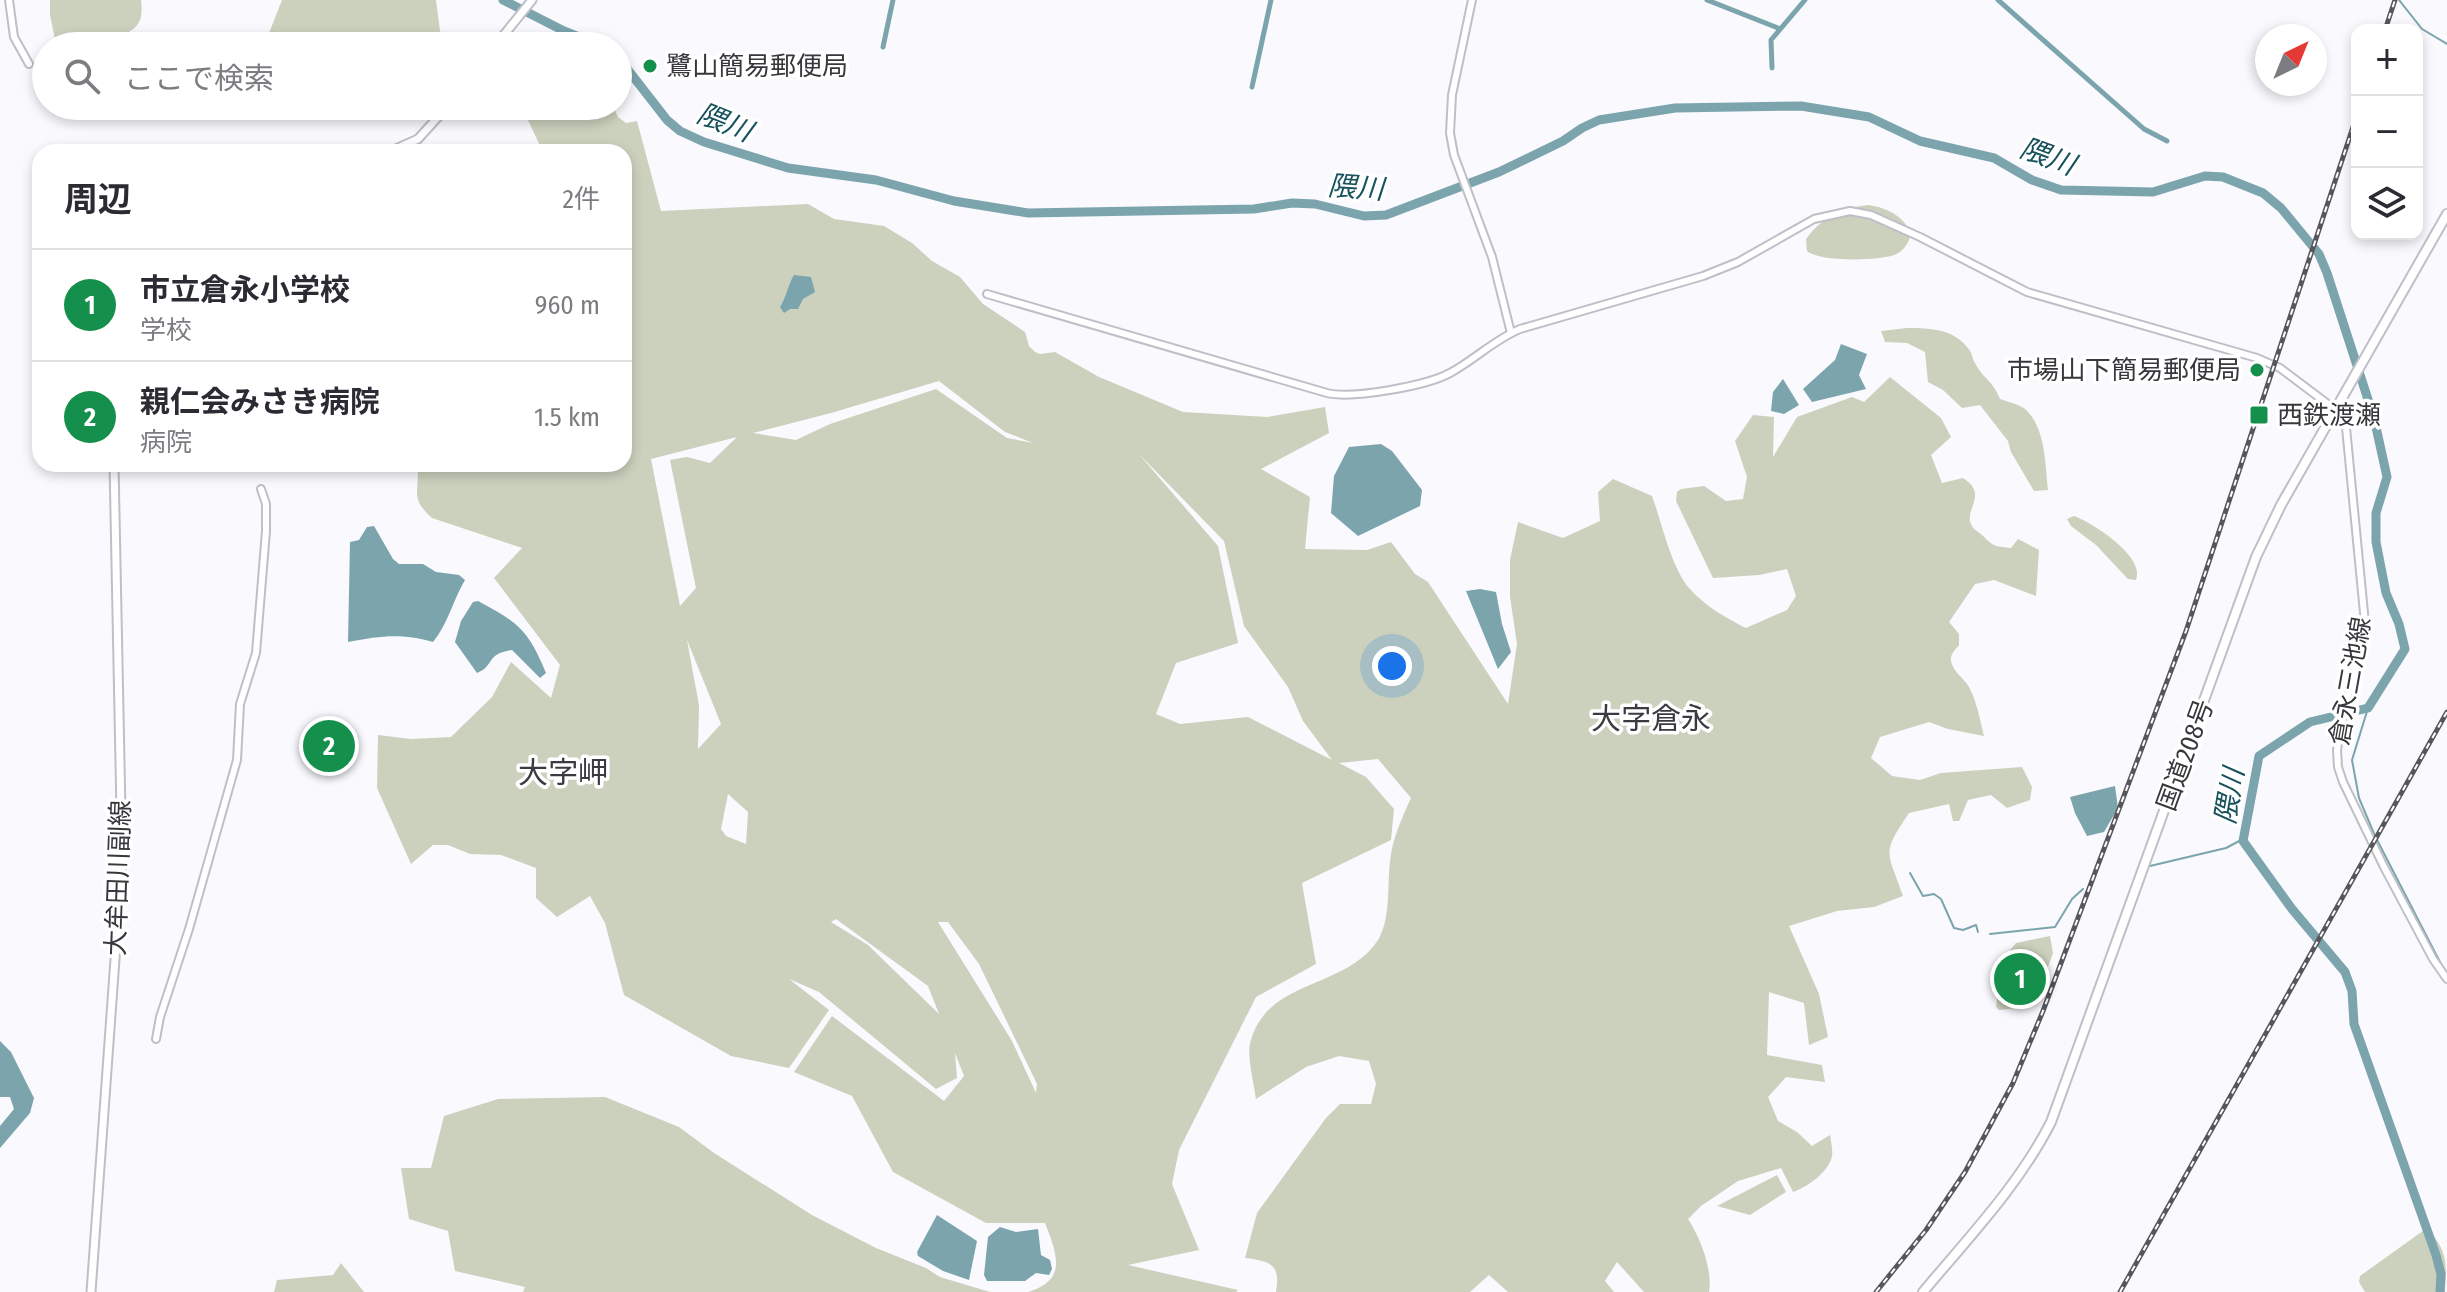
<!DOCTYPE html>
<html lang="ja">
<head>
<meta charset="utf-8">
<style>
	body { margin:0; font-family:"Fira Sans Condensed","Noto Sans JP",sans-serif; background:#f2f2f3; color:#2b2b33 }
	.controls { position:absolute; right:24px; top:24px; display:grid; overflow:hidden; border-radius:16px; box-shadow:0 4px 12px #0003 }
	.controls button { width:72px; height:72px; display:grid; place-items:center; padding:0; border:0; border-bottom:2px solid #e1e1e2; background:#fff; color:#2b2b33; font:40px sans-serif }
	.compass { position:absolute; left:2255px; top:24px; width:72px; height:72px; border-radius:50%; background:#fff; box-shadow:0 4px 12px #0003; rotate:43deg }
	.you { position:absolute; left:1392px; top:666px; width:28px; height:28px; margin:-20px; border:6px solid #fff; border-radius:50%; background:#1a73e8; box-shadow:0 0 0 12px #1a73e833 }
	.badge { display:grid; place-items:center; width:52px; height:52px; border-radius:50%; background:#15904c; color:#fff; font-size:26px; font-weight:700 }
	.pin { position:absolute; translate:-50% -50%; border:4px solid #fff; box-shadow:0 2px 8px #0006 }
	.list { margin:0; padding:0; list-style:none }
	h2 { display:flex; justify-content:space-between; align-items:center; height:104px; margin:0; padding:0 32px; font-size:34px }
	h2 small { font-size:26px; font-weight:400; color:#7c7c81 }
	.list li { display:grid; grid-template-columns:52px 1fr auto; gap:24px; align-items:center; box-sizing:border-box; height:112px; padding:0 32px; border-top:2px solid #e1e1e2 }
	.list b { display:block; font-size:30px; white-space:nowrap }
	.list p { margin:0; font-size:26px; white-space:nowrap; color:#7c7c81 }
	.list em { font-size:26px; font-style:normal; color:#7c7c81 }
	.icon { flex:none; width:44px; height:44px; fill:none; stroke:currentColor; stroke-width:2; stroke-linecap:round; stroke-linejoin:round }
	.map { position:relative; flex:none; width:2447px; height:1292px; overflow:hidden }
	.search { position:absolute; background:#fff; box-shadow:0 4px 12px #0003; left:32px; top:32px; width:600px; height:88px; display:flex; align-items:center; gap:20px; box-sizing:border-box; padding:0 28px; border-radius:44px; color:#7c7c81; font-size:30px }
	.panel { position:absolute; background:#fff; box-shadow:0 4px 12px #0003; left:32px; top:144px; width:600px; height:328px; border-radius:24px }
	.map>svg:first-child { display:block }
	.green { fill:#cbd1bd; fill-rule:evenodd }
	.water { fill:#7ba4ad }
	.lines { fill:none; stroke-linecap:round; stroke-linejoin:round }
	.stream { stroke:#7ba4ad; stroke-width:2 }
	.canal { stroke:#7ba4ad; stroke-width:5 }
	.river { stroke:#7ba4ad; stroke-width:9 }
	.secondary-casing { stroke:#bfbfc7; stroke-width:10 }
	.primary-casing { stroke:#bfbfc7; stroke-width:11 }
	.highway-casing { stroke:#bfbfc7; stroke-width:12 }
	.secondary { stroke:#fff; stroke-width:6 }
	.primary { stroke:#fff; stroke-width:7 }
	.highway { stroke:#fff; stroke-width:8 }
	.rail-casing { stroke:#57565b; stroke-width:5 }
	.rail { stroke:#fff; stroke-width:2; stroke-dasharray:6; stroke-linecap:butt }
	.poi-dot { fill:#15904c; stroke:#fff; stroke-width:3 }
	.labels { text-anchor:middle; stroke-width:7; stroke-linejoin:round; paint-order:stroke }
	.poi-label { font-size:26px; fill:#38373b; stroke:#fff; text-anchor:start }
	.street-label { font-size:26px; fill:#38373b; stroke:#fff }
	.water-label { font-size:28px; font-style:italic; fill:#16515c; stroke:#fff }
	.quarter-label { font-size:30px; fill:#3a3a41; stroke:#fff }
</style>
</head>
<body>
<div class="map">
<svg width="2447" height="1292" viewBox="0 0 2447 1292">
	<rect width="100%" height="100%" fill="#f9f9fe"/>
	<!-- green -->
	<g class="green">
		<path d="M50,0H141C145,33 129,26 113,46H65L55,39L50,15Z"/>
		<polygon points="282,0 436,0 442,46 264,46"/>
		<path d="M472,106H613L618,117L626,123L637,121L661,211L808,204L834,219L884,226L912,243L932,261L960,277L983,304L1025,332L1029,346L1035,352L1040,354L1055,352L1099,377L1183,412L1267,417L1325,407L1329,433L1261,469L1310,497L1305,549L1367,550L1391,542L1415,574L1428,582L1508,704L1517,644L1510,597V560L1518,522L1563,538L1600,521L1598,492L1613,479L1652,496C1662,523 1671,568 1690,589C1705,606 1726,618 1746,628L1787,610L1796,596L1787,569L1759,575L1713,578L1676,501L1677,492L1681,489L1704,486L1726,501L1743,499L1747,477L1735,441L1753,415L1774,417L1773,457L1797,417L1852,397L1864,402L1890,377L1941,418L1951,437L1931,455L1942,483L1963,478C1990,495 1962,510 1972,526C1974,530 1979,532 1982,535C1994,547 1994,546 2011,548L2018,539L2039,550L2036,596L1994,580L1975,584L1949,622L1959,634V645C1955,650 1950,654 1951,661C1953,672 1964,678 1969,687C1977,702 1980,720 1984,736L1948,729L1929,722L1880,737L1871,758L1892,776L1920,780L1941,773L2022,767L2032,787L2030,800L2007,808L1991,795L1968,800L1959,821H1953L1949,804L1909,813C1881,855 1887,850 1903,896L1874,907L1837,911L1789,926L1819,994L1828,1037L1809,1045L1804,1003L1769,992L1767,1055L1822,1065L1825,1082L1786,1077L1768,1097L1778,1121L1797,1132L1812,1146L1830,1135C1831,1142 1833,1150 1832,1156C1829,1172 1807,1187 1793,1192L1781,1168L1738,1181L1701,1206L1688,1219C1700,1237 1713,1270 1709,1292H1644L1617,1262L1605,1281L1614,1292H1508L1489,1275L1470,1292H1276C1281,1264 1270,1261 1245,1258L1257,1213L1326,1118L1340,1104H1371L1376,1084L1369,1061L1339,1056L1306,1067L1256,1099C1254,1085 1247,1056 1250,1044C1265,978 1346,990 1378,940C1391,919 1387,886 1390,862C1392,839 1402,818 1411,798L1378,759L1339,763L1366,777L1394,809L1391,840L1302,883L1316,964L1256,997L1179,1150L1172,1184L1199,1250L1128,1265L1238,1290L1236,1292H1028C1068,1280 1057,1254 1045,1223H986L893,1172L852,1096L794,1072L832,1016L944,1101L964,1076L955,1053L957,1078L936,1089L819,992L789,979L829,1010L789,1068L731,1056L624,995L605,923L590,896L557,917L536,898V868L501,855L470,854L448,845H433L411,864L377,788L378,735L411,739L451,737L492,697L511,662L551,698L560,665L494,578L522,548L432,518C408,497 421,490 417,464H624V263L626,249L624,247V152H543L527,118ZM939,381L1005,432L1033,443L1007,438L936,389L830,424L796,440L753,433L831,413ZM737,437L710,463L687,457L670,460L696,588L680,606L651,459ZM1138,453L1224,541L1244,626L1288,687L1303,721L1332,760L1248,717L1180,724L1156,714L1176,663L1238,643L1218,546ZM687,640L721,724L698,749L699,705ZM728,794L748,812L746,844L726,836L721,829ZM836,919L928,986L939,1014L868,945L831,922ZM938,922H948L979,964L1037,1084L1036,1093L1012,1041Z"/>
		<path d="M1869,205C1887,208 1908,217 1910,237C1907,246 1902,252 1894,255C1877,261 1820,262 1807,251L1806,239C1822,217 1843,207 1869,205Z"/>
		<path d="M1907,328C1931,328 1956,329 1970,351C1972,353 1973,361 1975,363C1983,379 1992,379 2000,399C2008,402 2018,404 2025,409C2046,428 2045,464 2048,490L2034,491L2011,452L2008,441L1980,405L1962,408L1943,390L1928,382L1925,352L1907,343L1885,342L1881,331Z"/>
		<path d="M2074,516C2093,523 2146,557 2136,580L2128,579L2096,545L2071,526L2067,519Z"/>
		<polygon points="2050,936 2053,953 2034,1006 1999,1010 1996,1007 2003,959 2016,943"/>
		<polygon points="605,1097 679,1127 714,1153 812,1215 876,1248 926,1268 940,1277 990,1292 523,1292 525,1287 455,1271 448,1231 409,1219 401,1168 431,1168 444,1116 498,1099"/>
		<polygon points="1777,1175 1786,1192 1750,1215 1717,1206"/>
		<path d="M2427,1228C2447,1250 2447,1262 2445,1292H2365L2359,1282L2360,1276Z"/>
		<polygon points="341,1263 364,1292 274,1292 277,1280 333,1275"/>
	</g>
	<!-- water -->
	<g class="water">
		<path d="M794,275L811,277L815,292L803,299L798,309H790L784,313L780,307C787,296 787,287 794,275Z"/>
		<polygon points="1841,344 1867,354 1859,375 1866,389 1812,402 1803,389 1835,360"/>
		<polygon points="1783,379 1799,405 1784,414 1771,411 1773,392"/>
		<polygon points="1381,444 1392,451 1422,490 1420,506 1358,536 1331,513 1334,476 1349,447"/>
		<path d="M374,526L393,559L399,564H423L436,572L459,575L465,580C453,600 448,624 433,642C400,633 381,636 348,642L350,542L359,540L367,527Z"/>
		<polygon points="1480,589 1496,592 1502,624 1511,652 1498,669 1466,591"/>
		<path d="M478,601C519,623 528,630 546,673L540,678L512,650C485,654 495,666 477,673L455,642L461,621L473,602Z"/>
		<polygon points="2115,786 2118,808 2104,832 2087,836 2075,813 2070,797"/>
		<polygon points="0,1041 11,1052 34,1098 30,1113 0,1148 0,1126 14,1109 10,1097 0,1097"/>
		<polygon points="937,1215 977,1241 969,1280 943,1271 918,1256 917,1252"/>
		<polygon points="1000,1227 1016,1232 1038,1229 1041,1255 1050,1260 1052,1269 1049,1275 1036,1273 1025,1281 987,1281 984,1275 988,1237"/>
	</g>
	<g class="lines">
		<!-- stream -->
		<g class="stream">
			<polyline points="2399,0 2422,29 2447,44"/>
			<polyline points="2368,708 2352,760 2359,798 2375,836 2442,966"/>
			<polyline points="2150,866 2226,848 2243,839"/>
			<polyline points="1910,873 1923,896 1934,894 1941,899 1954,928 1963,930 1976,925 1978,932"/>
			<polyline points="1990,934 2055,927 2072,899 2083,889"/>
		</g>
		<!-- canal -->
		<g class="canal">
			<polyline points="1707,0 1778,28"/>
			<polyline points="1998,0 2144,129 2167,141"/>
			<polyline points="883,47 893,0"/>
			<polyline points="1772,68 1771,40 1805,0"/>
			<polyline points="1252,87 1271,0"/>
		</g>
		<!-- river -->
		<g class="river">
			<polyline points="503,0 564,31 602,46"/>
			<polyline points="618,57 667,120 680,131 704,142 788,168 876,180 954,201 1028,213 1254,209 1292,203 1315,204 1364,216 1386,215 1499,172 1563,141 1582,128 1599,120 1675,108 1801,106 1869,117 1920,141 1994,158 2032,180 2061,190 2153,192 2205,176 2223,177 2263,193 2281,208 2319,254 2327,273 2374,418 2387,477 2376,513 2376,542 2386,593 2399,624 2405,649 2368,708 2310,722 2259,756 2243,841 2292,909 2345,972 2352,991 2354,1024 2436,1255 2441,1274 2440,1292"/>
		</g>
		<!-- secondary casing -->
		<g class="secondary-casing">
			<g id="secondary">
				<polyline points="9,0 14,37 29,64"/>
				<polyline points="1472,0 1452,95 1450,133 1454,155 1492,257 1511,333"/>
				<path d="M987,294L1327,393C1353,399 1426,386 1450,373C1474,360 1494,340 1520,329L1703,276L1738,262L1814,219L1850,211L1871,215L1920,237L2027,292L2257,358L2280,368L2345,417L2365,623L2340,730L2337,750L2338,767L2343,782L2384,867L2433,959L2447,979"/>
				<polyline points="156,1039 160,1017 189,929 237,760 240,704 256,653 266,531 266,504 261,489"/>
			</g>
		</g>
		<!-- primary casing -->
		<g class="primary-casing">
			<g id="primary">
				<polyline points="495,46 532,0"/>
				<polyline points="311,152 313,152"/>
				<polyline points="389,152 418,139 448,106"/>
				<polyline points="91,1292 122,862 114,464"/>
			</g>
		</g>
		<!-- highway casing -->
		<g class="highway-casing">
			<path id="highway" d="M1923,1292C1969,1237 2019,1185 2051,1122L2256,557L2281,505L2447,214"/>
		</g>
		<!-- secondary -->
		<use href="#secondary" class="secondary"/>
		<!-- primary -->
		<use href="#primary" class="primary"/>
		<!-- highway -->
		<use href="#highway" class="highway"/>
		<!-- rail casing -->
		<g class="rail-casing">
			<g id="rail">
				<polyline points="2385,30 2395,0"/>
				<polyline points="1876,1292 1926,1230 1965,1172 2013,1083 2043,1011 2186,631 2357,115"/>
				<polyline points="2120,1292 2447,712"/>
			</g>
		</g>
		<!-- rail -->
		<use href="#rail" class="rail"/>
	</g>
	<!-- markers -->
	<g class="poi-dot">
		<circle cx="650" cy="66" r="8"/>
		<circle cx="2257" cy="370" r="8"/>
		<rect x="2249" y="405" width="20" height="20" rx="4"/>
	</g>
	<g class="labels">
		<!-- poi labels -->
		<g class="poi-label">
			<text x="666" y="75">鷺山簡易郵便局</text>
			<text x="2241" y="379" text-anchor="end">市場山下簡易郵便局</text>
			<text x="2277" y="424">西鉄渡瀬</text>
		</g>
		<!-- street labels -->
		<g class="street-label">
			<text transform="translate(2350 681) rotate(-80)" y="9">倉永三池線</text>
			<text transform="translate(2185 755) rotate(-70)" y="9">国道208号</text>
			<text transform="translate(118 878) rotate(-88)" y="9">大牟田川副線</text>
		</g>
		<!-- water labels -->
		<g class="water-label">
			<text transform="translate(725 122) rotate(22)" y="10">隈川</text>
			<text transform="translate(2048 156) rotate(20)" y="10">隈川</text>
			<text transform="translate(1356 187) rotate(4)" y="10">隈川</text>
			<text transform="translate(2229 796) rotate(-80)" y="10">隈川</text>
		</g>
		<!-- quarter labels -->
		<g class="quarter-label">
			<text x="1651" y="729">大字倉永</text>
			<text x="563" y="783">大字岬</text>
		</g>
	</g>
</svg>
<div class="controls">
<button>+</button>
<button>−</button>
<button><svg class="icon" aria-label="layers" viewBox="0 0 24 24"><path d="M12 4l9 5-9 5-9-5zM3 14l9 5 9-5"/></svg></button>
</div>
<svg class="compass" viewBox="-18 -18 36 36"><path d="M0-13l5 13h-10z" fill="#e53935"/><path d="M0 13l5-13h-10z" fill="#7c7c81"/></svg>
<div class="you"></div>
<div class="pin badge" style="left:2020px;top:979px">1</div>
<div class="pin badge" style="left:329px;top:746px">2</div>
<div class="search"><svg class="icon" aria-label="search" viewBox="0 0 24 24"><circle cx="10" cy="10" r="6"/><path d="M15 15l6 6"/></svg>ここで検索</div>
<section class="panel">
<h2>周辺<small>2件</small></h2>
<ul class="list">
<li><span class="badge">1</span><div><b>市立倉永小学校</b><p>学校</p></div><em>960 m</em></li>
<li><span class="badge">2</span><div><b>親仁会みさき病院</b><p>病院</p></div><em>1.5 km</em></li>
</ul>
</section>
</div>
</body>
</html>
